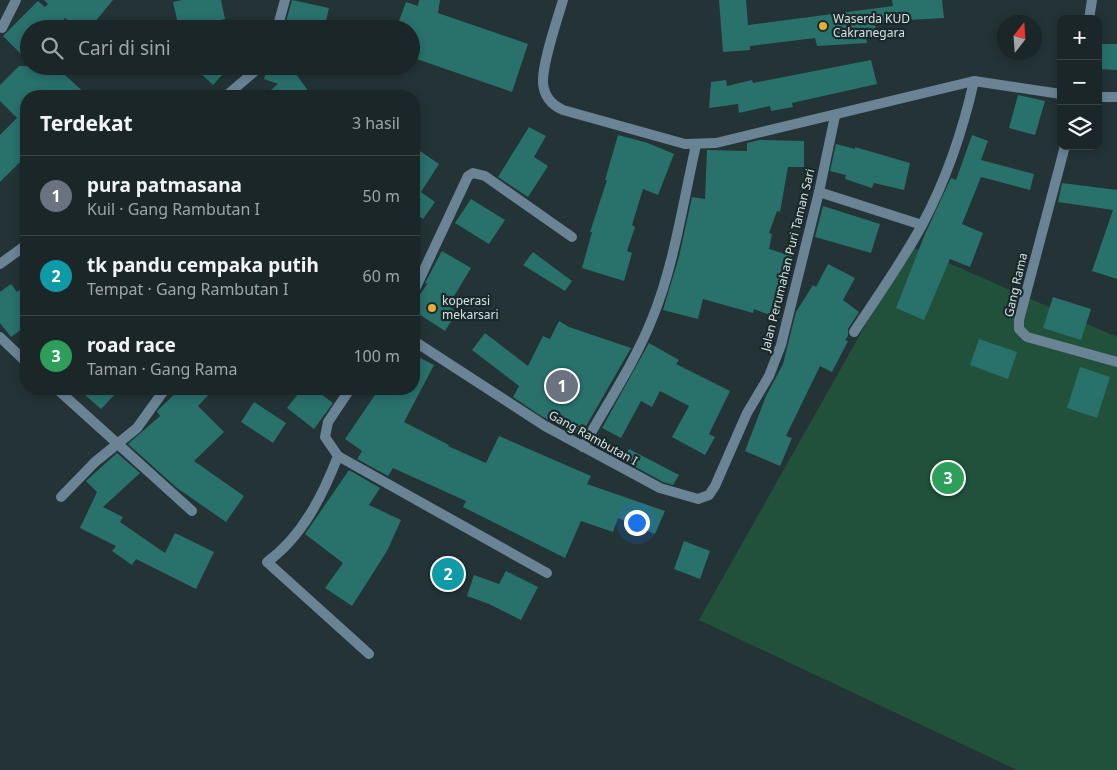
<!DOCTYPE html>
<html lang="id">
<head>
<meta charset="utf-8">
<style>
	body { margin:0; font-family:"Noto Sans",sans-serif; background:#273234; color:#f1f3f6 }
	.controls { position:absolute; right:15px; top:15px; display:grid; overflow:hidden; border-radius:10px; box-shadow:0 2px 8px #0003 }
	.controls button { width:45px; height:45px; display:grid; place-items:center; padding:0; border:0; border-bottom:1px solid #384345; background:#1a2628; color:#f1f3f6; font:25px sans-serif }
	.compass { position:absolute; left:997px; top:15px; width:45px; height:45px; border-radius:50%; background:#1a2628; box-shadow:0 2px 8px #0003; rotate:17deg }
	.you { position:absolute; left:636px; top:522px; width:18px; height:18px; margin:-12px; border:4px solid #fff; border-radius:50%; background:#1a73e8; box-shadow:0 0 0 8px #1a73e833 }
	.badge { display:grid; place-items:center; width:32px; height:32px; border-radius:50%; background:#0b8043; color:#fff; font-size:16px; font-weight:700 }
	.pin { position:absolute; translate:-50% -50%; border:2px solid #fff; box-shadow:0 1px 5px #0006 }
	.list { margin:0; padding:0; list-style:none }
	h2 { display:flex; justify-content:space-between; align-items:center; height:65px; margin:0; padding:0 20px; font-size:21px }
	h2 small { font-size:16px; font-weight:400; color:#9fa5a8 }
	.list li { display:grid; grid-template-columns:32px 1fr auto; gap:15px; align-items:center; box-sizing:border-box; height:80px; padding:0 20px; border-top:1px solid #384345 }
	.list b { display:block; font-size:19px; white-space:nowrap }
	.list p { margin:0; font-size:16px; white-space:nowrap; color:#9fa5a8 }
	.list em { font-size:16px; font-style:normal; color:#9fa5a8 }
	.icon { flex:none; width:28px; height:28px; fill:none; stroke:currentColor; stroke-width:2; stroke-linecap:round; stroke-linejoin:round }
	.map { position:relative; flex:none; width:1117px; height:770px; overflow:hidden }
	.search { position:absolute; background:#1a2628; box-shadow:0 2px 8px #0003; left:20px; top:20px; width:400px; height:55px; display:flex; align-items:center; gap:12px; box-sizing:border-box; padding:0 18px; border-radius:28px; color:#9fa5a8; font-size:19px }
	.panel { position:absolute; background:#1a2628; box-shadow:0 2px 8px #0003; left:20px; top:90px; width:400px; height:305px; border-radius:20px }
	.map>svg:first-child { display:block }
	.green { fill:#21513a }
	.building { fill:#29716b }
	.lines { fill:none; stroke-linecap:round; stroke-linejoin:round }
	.minor { stroke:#6a8395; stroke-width:10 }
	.poi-dot { fill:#e5ad35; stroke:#1a292c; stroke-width:2 }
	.labels { text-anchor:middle; stroke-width:4.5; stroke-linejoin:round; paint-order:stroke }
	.poi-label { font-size:12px; fill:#d7e0e2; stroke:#1a292c; text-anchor:start }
	.street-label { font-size:12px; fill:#d7e0e2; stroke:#1a292c }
</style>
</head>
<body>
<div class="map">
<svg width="1117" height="770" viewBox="0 0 1117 770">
	<rect width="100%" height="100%" fill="#233336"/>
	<!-- green -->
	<polygon class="green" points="910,246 1117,337 1117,770 1017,770 699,620"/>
	<!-- building -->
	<g class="building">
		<polygon points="44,0 113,0 89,29 78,29 65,18 56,29 29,29 29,62 3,36 38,1 45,7 48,4"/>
		<polygon points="182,0 221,0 225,19 179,28 173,2"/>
		<polygon points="292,0 329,8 324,29 284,29"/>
		<polygon points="419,0 440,0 438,13 528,44 512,92 411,57 411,29 396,29 406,2 418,6"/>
		<polygon points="719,0 746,0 748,25 893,6 892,0 942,0 944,18 875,22 876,30 865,32 867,43 817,46 815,38 750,46 750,50 723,52"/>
		<polygon points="1098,44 1117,44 1117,70 1098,69"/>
		<polygon points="871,60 877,84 792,103 793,107 771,111 770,106 739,113 738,104 709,108 711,82 726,80 727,86 752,80 753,83"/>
		<polygon points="19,66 55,66 88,96 26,96 26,156 0,182 0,135 17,118 0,101 0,85"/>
		<polygon points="193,66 230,66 213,85"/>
		<polygon points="268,66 290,66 312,96 264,96 278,84 264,79"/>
		<polygon points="1018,95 1045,101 1035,135 1009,128"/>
		<polygon points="529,127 546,136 534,157 548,166 528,197 498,177"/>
		<polygon points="618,135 648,143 674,154 658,195 643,189 632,225 635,227 627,251 632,253 624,281 582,268 592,232 590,232 607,180 605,180"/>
		<polygon points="972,135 988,141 981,160 1034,174 1030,190 981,177 962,224 983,233 970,267 950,259 924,320 896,308 925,234 951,178 956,180"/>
		<polygon points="759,140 804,141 804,167 788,167 780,212 777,211 769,233 772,234 769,249 792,256 772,316 754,309 753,313 703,299 698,319 663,310 679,257 692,197 705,199 707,150 747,151 747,143"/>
		<polygon points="836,144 855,149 855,147 910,163 904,190 874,183 872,188 845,179 846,175 830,171"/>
		<polygon points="414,147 439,164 421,192 435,202 423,219 414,212"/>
		<polygon points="1062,183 1117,190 1117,279 1092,271 1113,210 1058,202"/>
		<polygon points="471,199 505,220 489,244 455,223"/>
		<polygon points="823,206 880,224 871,253 815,237"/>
		<polygon points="442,251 471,268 448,306 457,312 445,331 414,311 414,304 427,284 425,283"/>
		<polygon points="533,252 572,281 565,291 523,265"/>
		<polygon points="828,264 855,278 843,300 859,312 848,329 848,336 845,340 848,341 832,372 820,366 786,436 792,438 780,466 745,451 766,396 783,364 796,312 813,285 816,287"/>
		<polygon points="11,284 17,292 26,286 26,326 11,337 0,323 0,292"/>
		<polygon points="1053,297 1091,309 1081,340 1043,328"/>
		<polygon points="559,321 569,327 631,348 581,435 541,416 513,397 519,386 472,350 485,333 528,366 543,336 550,339"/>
		<polygon points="979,339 1017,352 1008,379 970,365"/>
		<polygon points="649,343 679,360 676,364 730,391 709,434 715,437 705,455 672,437 689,406 660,391 652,407 641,401 621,438 602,428"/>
		<polygon points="414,355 434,365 404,422 449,445 448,446 486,463 499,436 591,476 587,484 665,511 655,534 618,518 613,532 581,521 565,558 463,507 466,501 393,468 388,476 357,459 362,451 345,439 379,389 414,389"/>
		<polygon points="1080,367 1110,377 1097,418 1067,408"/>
		<polygon points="78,389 120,389 101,409"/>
		<polygon points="180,389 214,389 198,406 224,432 194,461 244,496 226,522 177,488 128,444 160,416 157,412 158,410"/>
		<polygon points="302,389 314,389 333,403 314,429 287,408"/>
		<polygon points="254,402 286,423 273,443 241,422"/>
		<polygon points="629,449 679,475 673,485 663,482 623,460"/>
		<polygon points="117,453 140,473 103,507 123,517 120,522 165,553 175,533 214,552 196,589 136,559 132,565 112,551 116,546 80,528 97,492 86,481"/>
		<polygon points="349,470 380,488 369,505 401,520 387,551 352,606 325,588 343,563 305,534"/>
		<polygon points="684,541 710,551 700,579 674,569"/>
		<polygon points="506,571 538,587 521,620 489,604 467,596 474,575 499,584"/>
	</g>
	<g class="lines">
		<!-- minor -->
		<g class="minor">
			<path d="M563,0C557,21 542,63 543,83C544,96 552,105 563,110L685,144L716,143L974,81L1061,94"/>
			<polyline points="1089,19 1092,0"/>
			<polyline points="2,28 16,0"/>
			<polyline points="277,29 285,0"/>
			<polyline points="226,96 261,66"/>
			<polyline points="1098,97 1117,97"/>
			<polyline points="1065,146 1019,320 1019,329 1027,337 1117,362"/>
			<polyline points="819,192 922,225"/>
			<polyline points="0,264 26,245"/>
			<polyline points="414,291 468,176 473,173 485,176 572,237"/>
			<path d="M854,332C877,297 902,262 922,225C946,180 963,130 974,81"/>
			<polyline points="0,337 26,362"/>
			<polyline points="414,341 545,426 660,488 698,499 709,495 715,486 747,413 769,376 781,345 819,192 835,116"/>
			<polyline points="57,389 192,511"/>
			<path d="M350,389L328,422L325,437L338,456C323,495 302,537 267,562L369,654"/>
			<path d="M583,447C606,405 634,364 652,319C674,266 683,202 696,145"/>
			<polyline points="338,456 547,573"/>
			<polyline points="61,497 95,462 137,428 165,389"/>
		</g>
	</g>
	<!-- markers -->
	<g class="poi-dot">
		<circle cx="823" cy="26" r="5"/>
		<circle cx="432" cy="308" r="5"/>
	</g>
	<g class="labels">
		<!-- poi labels -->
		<g class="poi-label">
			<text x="833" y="23">Waserda KUD<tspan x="833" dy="14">Cakranegara</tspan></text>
			<text x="442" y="305">koperasi<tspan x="442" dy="14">mekarsari</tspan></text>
		</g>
		<!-- street labels -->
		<g class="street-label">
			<text transform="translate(788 260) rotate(-76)" y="4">Jalan Perumahan Puri Taman Sari</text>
			<text transform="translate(1016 285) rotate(-77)" y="4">Gang Rama</text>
			<text transform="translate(593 438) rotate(29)" y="4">Gang Rambutan I</text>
		</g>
	</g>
</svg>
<div class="controls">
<button>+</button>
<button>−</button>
<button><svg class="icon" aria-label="layers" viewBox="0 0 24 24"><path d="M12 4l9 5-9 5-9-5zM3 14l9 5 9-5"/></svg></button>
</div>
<svg class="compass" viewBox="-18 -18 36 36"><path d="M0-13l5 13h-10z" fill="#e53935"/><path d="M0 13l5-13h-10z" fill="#9fa5a8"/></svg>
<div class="you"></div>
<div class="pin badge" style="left:562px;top:386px;background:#6b7280">1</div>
<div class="pin badge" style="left:448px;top:574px;background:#0f9aa8">2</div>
<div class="pin badge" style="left:948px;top:478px;background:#2e9e5b">3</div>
<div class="search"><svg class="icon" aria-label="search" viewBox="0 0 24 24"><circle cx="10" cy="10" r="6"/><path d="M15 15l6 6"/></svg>Cari di sini</div>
<section class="panel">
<h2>Terdekat<small>3 hasil</small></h2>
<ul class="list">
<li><span class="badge" style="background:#6b7280">1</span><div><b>pura patmasana</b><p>Kuil · Gang Rambutan I</p></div><em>50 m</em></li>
<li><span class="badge" style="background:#0f9aa8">2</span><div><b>tk pandu cempaka putih</b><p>Tempat · Gang Rambutan I</p></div><em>60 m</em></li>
<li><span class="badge" style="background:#2e9e5b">3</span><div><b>road race</b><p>Taman · Gang Rama</p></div><em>100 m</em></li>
</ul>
</section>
</div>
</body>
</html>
